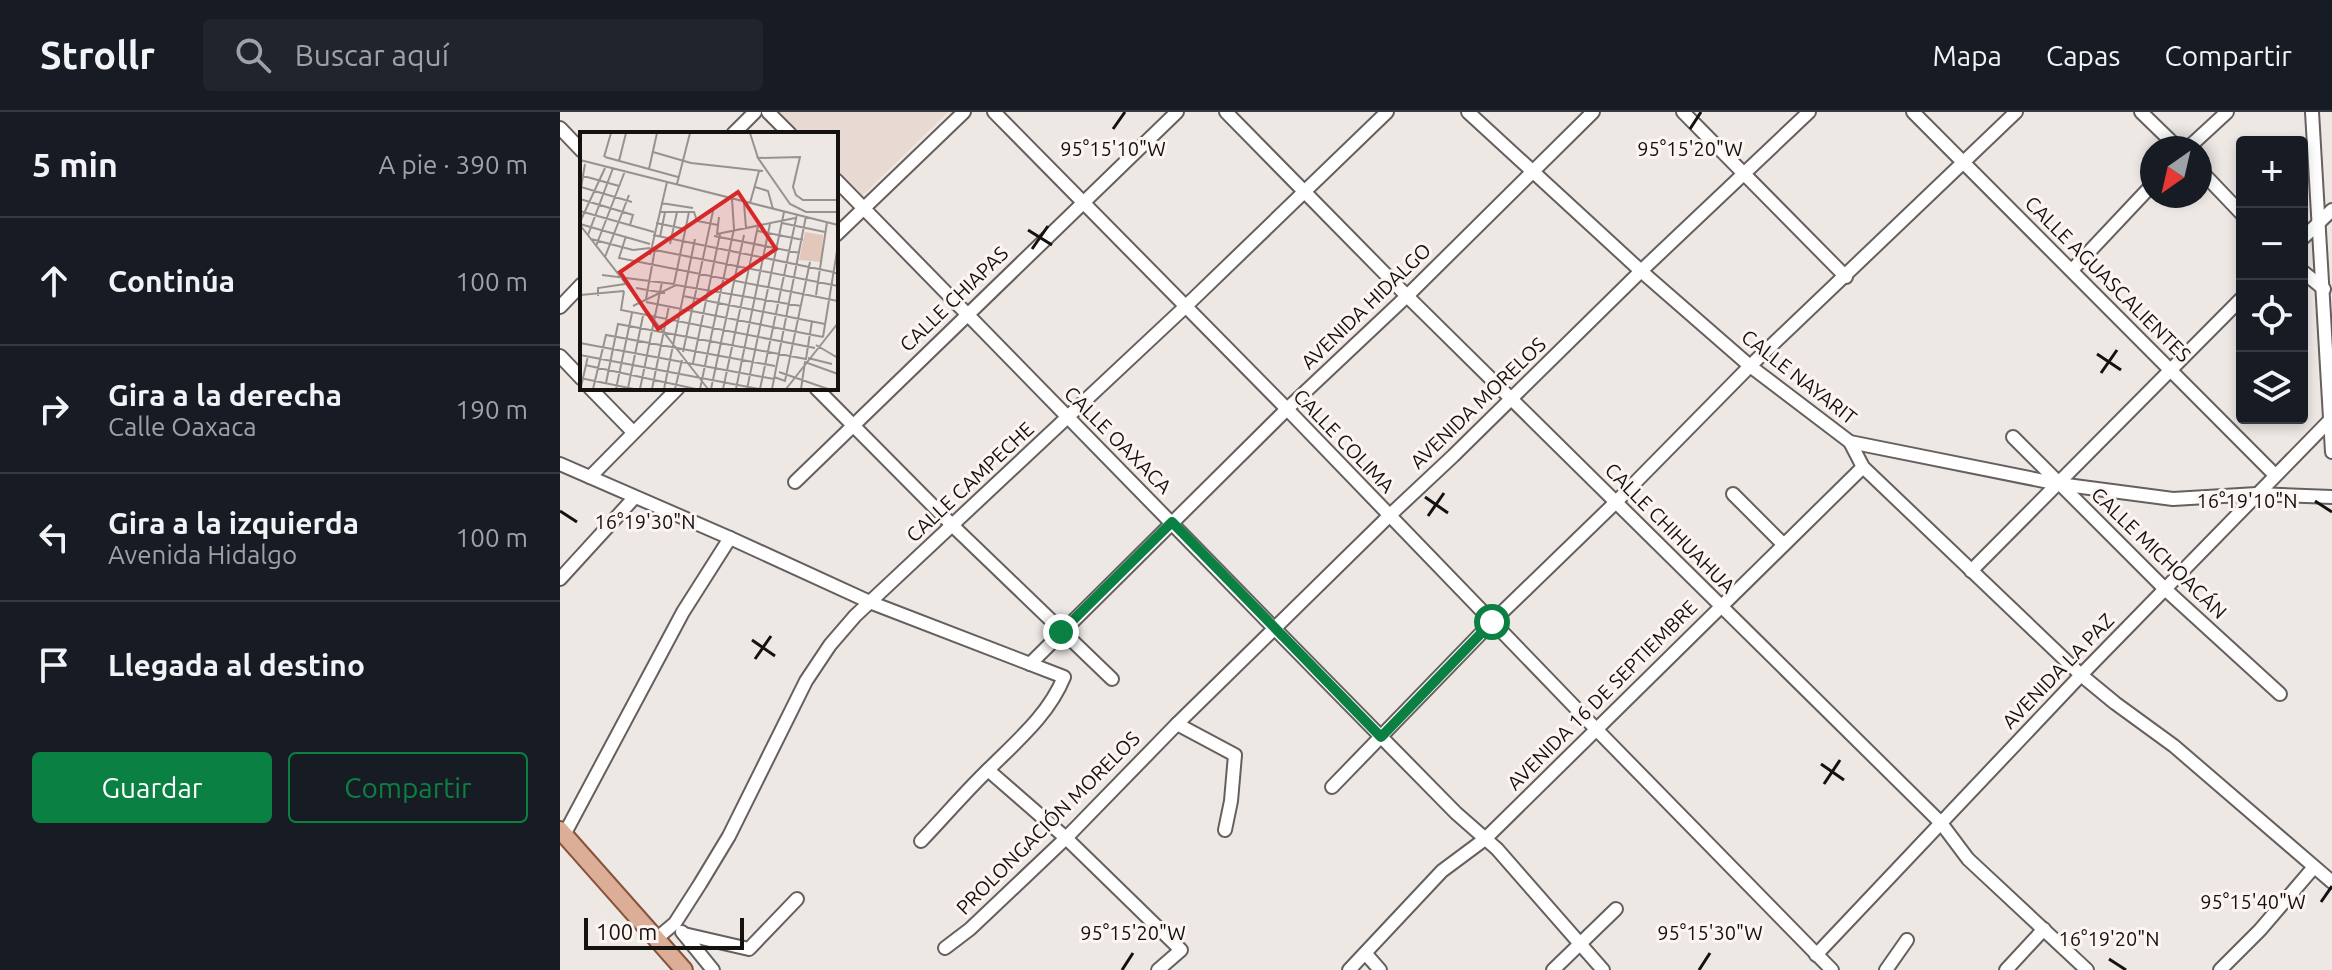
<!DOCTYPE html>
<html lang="es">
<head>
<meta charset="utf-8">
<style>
	body { margin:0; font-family:Ubuntu,sans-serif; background:#20242c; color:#f1f3f6 }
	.controls { position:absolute; right:24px; top:24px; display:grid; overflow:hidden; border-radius:8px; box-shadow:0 4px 12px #0003 }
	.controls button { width:72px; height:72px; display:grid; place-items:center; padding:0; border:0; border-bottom:2px solid #363941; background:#171b24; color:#f1f3f6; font:40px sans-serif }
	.compass { position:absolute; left:1580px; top:24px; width:72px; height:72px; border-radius:50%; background:#171b24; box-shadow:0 4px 12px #0003; rotate:214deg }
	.scale { position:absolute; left:24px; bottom:20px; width:160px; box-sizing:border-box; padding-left:8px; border:4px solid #141211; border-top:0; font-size:22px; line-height:28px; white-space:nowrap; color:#141211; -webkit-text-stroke:6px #fcf5f2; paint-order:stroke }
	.stop { position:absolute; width:24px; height:24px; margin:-18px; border:6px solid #0b8043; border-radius:50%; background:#fff }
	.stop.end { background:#0b8043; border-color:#fff; box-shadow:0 2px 8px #0008 }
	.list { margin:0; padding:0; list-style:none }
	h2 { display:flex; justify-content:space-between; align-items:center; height:104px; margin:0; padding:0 32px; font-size:34px }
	h2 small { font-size:26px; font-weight:400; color:#9ea1a6 }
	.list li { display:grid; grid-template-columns:52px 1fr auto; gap:24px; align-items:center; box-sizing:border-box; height:128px; padding:0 32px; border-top:2px solid #363941 }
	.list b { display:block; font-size:30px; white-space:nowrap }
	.list p { margin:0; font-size:26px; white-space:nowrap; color:#9ea1a6 }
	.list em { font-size:26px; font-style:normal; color:#9ea1a6 }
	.actions { display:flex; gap:16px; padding:24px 32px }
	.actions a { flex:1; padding:18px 0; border:2px solid #0b8043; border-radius:8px; text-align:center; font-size:28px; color:#0b8043 }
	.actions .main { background:#0b8043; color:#fff }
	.icon { flex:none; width:44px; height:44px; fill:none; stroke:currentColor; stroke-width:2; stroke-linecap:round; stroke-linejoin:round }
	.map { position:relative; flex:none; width:1772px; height:858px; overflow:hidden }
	header { display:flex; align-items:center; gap:48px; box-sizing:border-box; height:112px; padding:0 40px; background:#171b24; border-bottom:2px solid #363941 }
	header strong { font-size:38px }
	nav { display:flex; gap:44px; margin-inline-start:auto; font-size:28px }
	.search { width:560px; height:72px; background:#20242c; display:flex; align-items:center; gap:20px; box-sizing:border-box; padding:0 28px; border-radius:8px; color:#9ea1a6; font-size:30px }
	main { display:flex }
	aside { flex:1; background:#171b24 }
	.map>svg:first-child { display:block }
	.built { fill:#e8dad3 }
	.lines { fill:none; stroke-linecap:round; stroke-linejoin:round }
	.minor-casing { stroke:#65605d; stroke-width:16 }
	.major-casing { stroke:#86543b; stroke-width:20 }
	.minor { stroke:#fff; stroke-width:12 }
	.major { stroke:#dcae97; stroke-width:16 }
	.route { stroke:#0b8043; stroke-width:10 }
	.ticks { fill:none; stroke:#141211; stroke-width:3 }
	.labels { text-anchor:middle; stroke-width:6; stroke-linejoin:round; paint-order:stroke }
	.street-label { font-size:20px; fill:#141211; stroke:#fcf5f2 }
	.inset-road { fill:none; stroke:#979290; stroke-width:2 }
	.view { fill:#d62828; fill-opacity:0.15; stroke:#d62828; stroke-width:4 }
	.inset-edge { fill:none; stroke:#141211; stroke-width:4 }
	.ticks-label { font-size:20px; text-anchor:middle; fill:#141211; stroke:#fcf5f2; stroke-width:6; stroke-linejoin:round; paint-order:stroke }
</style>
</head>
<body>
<header>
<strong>Strollr</strong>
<div class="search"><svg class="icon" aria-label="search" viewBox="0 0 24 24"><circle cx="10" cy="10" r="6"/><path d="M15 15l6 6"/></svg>Buscar aquí</div>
<nav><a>Mapa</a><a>Capas</a><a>Compartir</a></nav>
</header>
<main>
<aside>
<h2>5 min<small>A pie · 390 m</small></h2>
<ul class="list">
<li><svg class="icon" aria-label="ahead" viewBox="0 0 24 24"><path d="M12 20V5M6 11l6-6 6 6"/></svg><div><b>Continúa</b></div><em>100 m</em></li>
<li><svg class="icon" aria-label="right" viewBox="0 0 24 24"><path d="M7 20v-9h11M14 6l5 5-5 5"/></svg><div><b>Gira a la derecha</b><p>Calle Oaxaca</p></div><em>190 m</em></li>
<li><svg class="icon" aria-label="left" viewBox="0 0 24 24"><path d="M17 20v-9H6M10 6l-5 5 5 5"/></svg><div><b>Gira a la izquierda</b><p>Avenida Hidalgo</p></div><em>100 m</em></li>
<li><svg class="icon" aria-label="arrive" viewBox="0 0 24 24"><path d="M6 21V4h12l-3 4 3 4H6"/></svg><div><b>Llegada al destino</b></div></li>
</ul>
<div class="actions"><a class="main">Guardar</a><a>Compartir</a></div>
</aside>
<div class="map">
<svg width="1772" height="858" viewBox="0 0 1772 858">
	<rect width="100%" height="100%" fill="#eee8e5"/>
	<!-- built -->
	<polygon class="built" points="215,0 388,0 301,85 276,60 276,22 237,22"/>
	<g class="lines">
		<!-- minor casing -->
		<g class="minor-casing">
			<g id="minor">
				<polyline points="208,0 230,22"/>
				<polyline points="434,0 727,297 1036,617 1272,858"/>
				<polyline points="666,0 847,184 1381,711 1408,747 1527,858"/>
				<polyline points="908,0 1081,159 1190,254 1290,330 1499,372 1613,387 1697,382 1772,385"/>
				<polyline points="1123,0 1286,165"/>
				<polyline points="1353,0 1715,363"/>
				<polyline points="1581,0 1618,36"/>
				<polyline points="1752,0 1772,340"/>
				<polyline points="0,16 22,39"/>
				<polyline points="173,22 195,0"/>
				<polyline points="1628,36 1667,0"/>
				<polyline points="1640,58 1682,102"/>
				<polyline points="276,68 714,516 896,701 937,737 1043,858"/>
				<polyline points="276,123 404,0"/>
				<polyline points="1742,127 1772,98"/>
				<polyline points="1512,158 1592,73"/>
				<polyline points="1742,159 1764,177"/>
				<polyline points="0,195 22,172"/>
				<polyline points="0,244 22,267"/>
				<polyline points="30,276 73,320"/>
				<polyline points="256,276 393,414 552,567"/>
				<polyline points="1453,325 1605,477 1720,582"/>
				<polyline points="1290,330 1303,355 1521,563 1555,591 1614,634 1772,770"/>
				<path d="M0,352L170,426L312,491L504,565C489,602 458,628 430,656C406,679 384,705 361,729"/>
				<polyline points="30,365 118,276"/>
				<polyline points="235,370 617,0"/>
				<polyline points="1173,382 1223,432"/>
				<polyline points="1411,459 1682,186"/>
				<polyline points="0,467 74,386"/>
				<polyline points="470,552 727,297 847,184 1033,0"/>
				<polyline points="617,612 675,643 671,689 665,718"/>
				<polyline points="428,658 506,726 621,838 598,858"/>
				<polyline points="772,675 932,510 1056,390 1190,254 1456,0"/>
				<polyline points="4,723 123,500 170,426"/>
				<polyline points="122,820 153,858"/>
				<polyline points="124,822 189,837 237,787"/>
				<polyline points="96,827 115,811 140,772 169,724 246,569 270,533 295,504 625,195 827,0"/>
				<polyline points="385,836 410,817 506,726 617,612 829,404 893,344 1081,159 1249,0"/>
				<polyline points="806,842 820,858"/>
				<polyline points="1256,843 1521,563 1772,306"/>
				<polyline points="789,858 882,759 925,727 1303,355"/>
				<polyline points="993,858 1056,797"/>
				<polyline points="1326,858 1347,828"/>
				<polyline points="1446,858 1484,817"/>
				<polyline points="1660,858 1700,818 1754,755"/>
			</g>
		</g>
		<!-- major casing -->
		<g class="major-casing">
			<polyline id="major" points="0,718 124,858"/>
		</g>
		<!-- minor -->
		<use href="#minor" class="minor"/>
		<!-- major -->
		<use href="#major" class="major"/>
	</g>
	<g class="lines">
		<!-- route -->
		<polyline class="route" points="501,520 612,410 821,625 932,510"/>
	</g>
	<!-- ticks -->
	<path class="ticks" d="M553,17L565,0M1130,17L1141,0M468,118L492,133M472,137L488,114M1537,242L1561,258M1541,261L1557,238M865,385L888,401M1755,389L1772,400M0,399L17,410M868,404L884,381M192,528L215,544M195,547L211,524M1261,652L1284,668M1264,672L1280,648M1761,790L1772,774M1549,847L1566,858M562,858L573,841M1139,858L1150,841"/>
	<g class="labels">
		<!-- street labels -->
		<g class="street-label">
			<text transform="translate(1548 167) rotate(45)" y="7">CALLE AGUASCALIENTES</text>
			<text transform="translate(394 187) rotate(-44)" y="7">CALLE CHIAPAS</text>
			<text transform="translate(806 194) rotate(-44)" y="7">AVENIDA HIDALGO</text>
			<text transform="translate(1239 265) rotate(38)" y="7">CALLE NAYARIT</text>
			<text transform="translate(918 291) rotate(-44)" y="7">AVENIDA MORELOS</text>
			<text transform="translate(558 328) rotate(45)" y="7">CALLE OAXACA</text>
			<text transform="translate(784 329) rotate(46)" y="7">CALLE COLIMA</text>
			<text transform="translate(410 370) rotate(-43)" y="7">CALLE CAMPECHE</text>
			<text transform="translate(1110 416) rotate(45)" y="7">CALLE CHIHUAHUA</text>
			<text transform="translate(1599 441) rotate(44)" y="7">CALLE MICHOACÁN</text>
			<text transform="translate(1498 559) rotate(-46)" y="7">AVENIDA LA PAZ</text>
			<text transform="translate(1042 583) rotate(-45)" y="7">AVENIDA 16 DE SEPTIEMBRE</text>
			<text transform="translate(488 711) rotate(-45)" y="7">PROLONGACIÓN MORELOS</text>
		</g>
	</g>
	<!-- overview -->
	<g transform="translate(20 20)">
		<rect width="258" height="258" fill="#eee8e5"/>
		<path d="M225,100L243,103L241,130L219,128Z" fill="#e3c7ba"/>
		<path class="inset-road" d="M170,1L178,26M73,20L111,31L183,39M24,25L31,1M25,25L98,45M0,28L258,93M39,29L46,1M69,37L77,1M0,43L39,54M97,52L110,1M1,55L52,70M175,55L188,59L193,77M1,56L5,32M0,67L53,83L50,93M257,68H223L216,63L213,55L220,25L178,26L210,72L226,80H258M81,71L113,76M164,71L166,96M170,71L179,39M0,79L74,100M79,80H114L117,89L138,93M139,85L137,102L215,86M0,90L25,36M76,91L105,97M202,91L245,100M0,92L70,112M0,93L128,257M178,99L223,108M8,103L33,36M73,103L258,141M46,104L39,126L258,169M134,104L220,121M80,105L85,80M11,107L53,118L70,116M90,112L97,80M16,114L45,39M70,117L258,154M70,123L87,50M25,125L49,63M22,143L94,152M94,152L109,80M56,156L85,161M44,159L41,178L235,216M0,163L44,159M236,163L247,90M18,164V156L45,152M103,164L245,192M66,167L75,117M66,170L243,205M53,174L96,153L221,174M243,205L258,113M0,211L194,247M236,213L258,226M103,220L133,79M0,223L179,257M228,226L252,232M113,231L140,102M5,233L116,257M199,240L248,257M194,245L205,249L230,130M0,246L54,257M26,251L38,192L226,227L232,189M1,255L8,224M48,256L63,184M13,257L26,203L195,234M36,257L52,181M60,257L82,150M72,257L89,174M84,257L115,107M95,257L102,228M120,257L154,97L152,67M131,257L164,103M143,257L178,94M156,257L190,92M167,257L204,80M180,257L217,82M192,257L226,84M206,257L258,191M221,257L225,230L258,242"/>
		<path class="view" d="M158,60L196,117L78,197L40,140Z"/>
		<rect width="258" height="258" class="inset-edge"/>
	</g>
	<g class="ticks-label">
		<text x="553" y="44">95°15'10"W</text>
		<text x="1130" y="44">95°15'20"W</text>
		<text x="1687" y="396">16°19'10"N</text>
		<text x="85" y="417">16°19'30"N</text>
		<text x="1693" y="797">95°15'40"W</text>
		<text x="573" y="828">95°15'20"W</text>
		<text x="1150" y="828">95°15'30"W</text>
		<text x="1549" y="834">16°19'20"N</text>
	</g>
</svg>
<div class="controls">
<button>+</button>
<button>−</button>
<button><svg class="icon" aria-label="locate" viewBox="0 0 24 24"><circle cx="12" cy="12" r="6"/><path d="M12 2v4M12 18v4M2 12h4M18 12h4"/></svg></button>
<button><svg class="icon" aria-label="layers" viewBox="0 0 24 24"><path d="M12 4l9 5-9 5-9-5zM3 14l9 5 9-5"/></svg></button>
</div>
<svg class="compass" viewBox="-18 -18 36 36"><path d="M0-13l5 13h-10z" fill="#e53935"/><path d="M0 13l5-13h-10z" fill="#9ea1a6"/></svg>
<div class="scale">100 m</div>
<div class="stop" style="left:932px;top:510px"></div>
<div class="stop end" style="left:501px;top:520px"></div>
</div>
</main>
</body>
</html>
